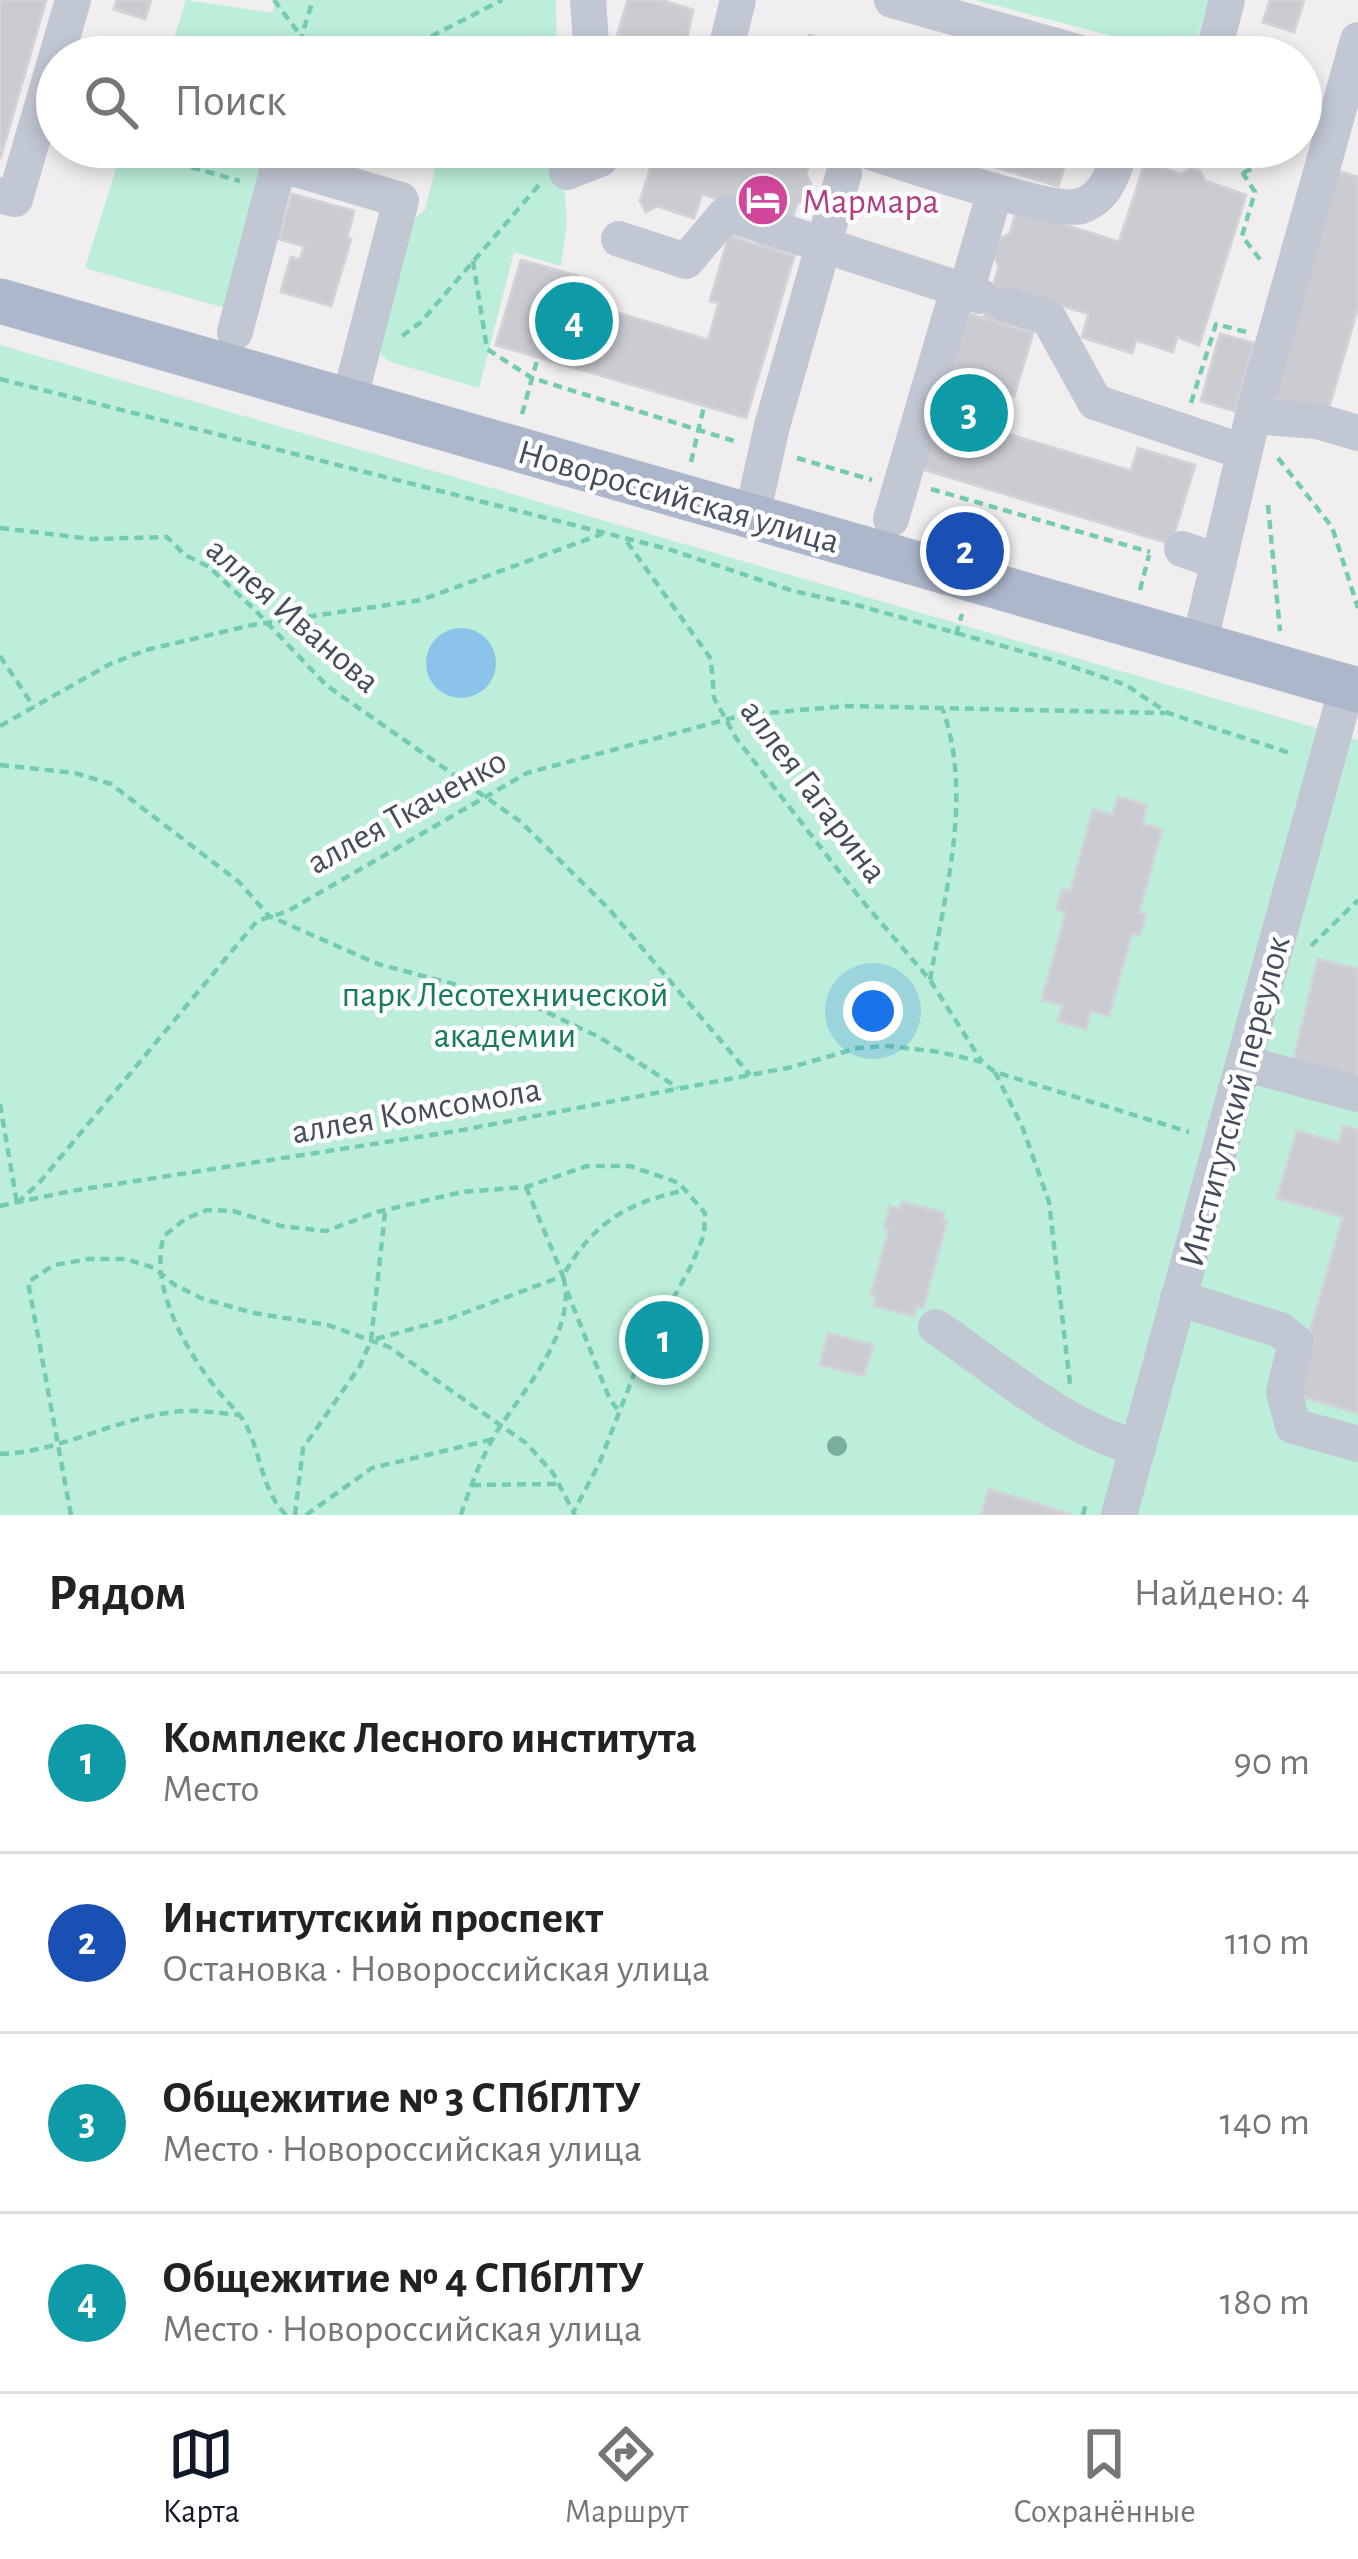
<!DOCTYPE html>
<html lang="ru">
<head>
<meta charset="utf-8">
<style>
	body { margin:0; font-family:"Alegreya Sans",sans-serif; background:#f2f2f2; color:#222 }
	.you { position:absolute; left:873px; top:1011px; width:42px; height:42px; margin:-30px; border:9px solid #fff; border-radius:50%; background:#1a73e8; box-shadow:0 0 0 18px #1a73e833 }
	.badge { display:grid; place-items:center; width:78px; height:78px; border-radius:50%; background:#111827; color:#fff; font-size:39px; font-weight:700 }
	.pin { position:absolute; translate:-50% -50%; border:6px solid #fff; box-shadow:0 3px 12px #0006 }
	.list { margin:0; padding:0; list-style:none }
	h2 { display:flex; justify-content:space-between; align-items:center; height:156px; margin:0; padding:0 48px; font-size:51px }
	h2 small { font-size:39px; font-weight:400; color:#767676 }
	.list li { display:grid; grid-template-columns:78px 1fr auto; gap:36px; align-items:center; box-sizing:border-box; height:180px; padding:0 48px; border-top:3px solid #e0e0e0 }
	.list b { display:block; font-size:45px; white-space:nowrap }
	.list p { margin:0; font-size:39px; white-space:nowrap; color:#767676 }
	.list em { font-size:39px; font-style:normal; color:#767676 }
	.icon { flex:none; width:66px; height:66px; fill:none; stroke:currentColor; stroke-width:2; stroke-linecap:round; stroke-linejoin:round }
	.map { position:relative; flex:none; width:1358px; height:1515px; overflow:hidden }
	.search { position:absolute; background:#fff; box-shadow:0 6px 18px #0003; left:36px; right:36px; top:36px; height:132px; display:flex; align-items:center; gap:30px; box-sizing:border-box; padding:0 42px; border-radius:66px; color:#767676; font-size:45px }
	.sheet { height:876px; background:#fff }
	nav { display:flex; justify-content:space-around; align-items:center; box-sizing:border-box; height:168px; border-top:3px solid #e0e0e0; background:#fff; font-size:33px; color:#767676 }
	nav a { display:grid; justify-items:center; gap:6px }
	nav .on { color:#111827 }
	.map>svg:first-child { display:block }
	.green { fill:#bceed9 }
	.water { fill:#8ac4ea }
	.building { fill:#caccd2; stroke:#d2d2d9; stroke-width:3 }
	.lines { fill:none; stroke-linecap:round; stroke-linejoin:round }
	.path { stroke:#75cbb1; stroke-width:4.5; stroke-dasharray:9 6; stroke-linecap:butt }
	.minor { stroke:#c1c7d3; stroke-width:36 }
	.major { stroke:#adb7cc; stroke-width:45 }
	.tree { fill:#79af9e }
	.labels { text-anchor:middle; stroke-width:9; stroke-linejoin:round; paint-order:stroke }
	.hotel-label { font-size:36px; fill:#b23c85; stroke:#fff; text-anchor:start }
	.street-label { font-size:36px; fill:#464d5b; stroke:#fff }
	.park-label { font-size:36px; fill:#187b5c; stroke:#fff }
</style>
</head>
<body>
<div class="map">
<svg width="1358" height="1515" viewBox="0 0 1358 1515">
	<rect width="100%" height="100%" fill="#f0eeee"/>
	<!-- green -->
	<g class="green">
		<polygon points="186,0 272,13 276,0 556,0 557,57 168,57"/>
		<polygon points="975,0 1209,0 1191,57"/>
		<polygon points="133,147 278,147 232,310 85,268 120,156"/>
		<polygon points="355,147 561,147 567,223 561,266 514,252 479,388 388,361 374,347 404,227 425,210 435,169"/>
		<polygon points="0,345 1358,740 1358,1515 0,1515"/>
	</g>
	<!-- water -->
	<circle class="water" cx="461" cy="663" r="35"/>
	<!-- building -->
	<g class="building">
		<polygon points="0,0 46,0 0,159"/>
		<polygon points="117,0 151,0 145,19 114,9"/>
		<polygon points="628,0 661,0 693,10 683,57 628,57 638,57 642,44 617,36"/>
		<polygon points="1270,0 1304,0 1294,32 1263,22"/>
		<polygon points="809,35 883,57 802,57"/>
		<polygon points="657,147 801,147 813,151 806,175 811,184 806,199 797,204 781,252 757,245 773,216 702,194 694,218 657,206 646,212 640,201"/>
		<polygon points="928,147 1088,147 1091,157 1086,165 1066,162 1058,186"/>
		<polygon points="1145,163 1181,174 1191,169 1200,171 1205,181 1246,195 1199,345 1177,337 1173,352 1136,340 1132,353 1082,337 1089,314 1012,290 1009,325 984,318 999,266 994,256 1000,239 1010,233 1017,210 1119,242"/>
		<polygon points="1338,171 1358,177 1358,307 1327,414 1272,398"/>
		<polygon points="292,194 354,211 347,238 351,239 331,306 281,292 291,257 300,260 304,246 279,239"/>
		<polygon points="729,236 794,256 746,418 496,345 521,260 578,276 571,299 708,340 719,303 710,301"/>
		<polygon points="969,314 1033,333 1014,396 1005,394 994,430 1131,471 1138,448 1195,465 1171,544 922,469"/>
		<polygon points="1220,334 1254,343 1235,411 1201,401"/>
		<polygon points="1118,797 1147,805 1142,824 1162,829 1139,912 1146,914 1140,935 1132,933 1109,1016 1091,1011 1086,1029 1058,1021 1063,1005 1042,1000 1066,912 1057,909 1062,889 1071,891 1093,809 1113,815"/>
		<polygon points="1318,959 1358,969 1358,1077 1292,1066"/>
		<polygon points="1343,1126 1358,1130 1358,1413 1292,1394 1343,1217 1277,1198 1297,1131 1339,1143"/>
		<polygon points="902,1202 944,1213 942,1220 947,1221 923,1308 917,1306 914,1316 874,1306 876,1296 871,1295 889,1230 884,1228 890,1206 900,1209"/>
		<polygon points="828,1333 873,1345 864,1376 820,1365"/>
		<polygon points="989,1489 1070,1514 1070,1515 981,1515"/>
	</g>
	<g class="lines">
		<!-- path -->
		<g class="path">
			<polyline points="274,0 301,36"/>
			<polyline points="159,52 175,57"/>
			<polyline points="241,57 280,47"/>
			<polyline points="295,57 313,0"/>
			<polyline points="391,57 502,0"/>
			<polyline points="119,147 240,181"/>
			<polyline points="1226,147 1255,192 1242,236 1262,262"/>
			<polyline points="1243,173 1292,149"/>
			<polyline points="473,261 487,349 532,378 734,441"/>
			<polyline points="402,336 421,322 539,185"/>
			<polyline points="0,379 668,549 793,591 857,605 1056,661 1126,685 1168,713 1293,754"/>
			<polyline points="1191,403 1216,324 1246,332"/>
			<polyline points="522,414 538,357"/>
			<polyline points="797,458 872,480"/>
			<polyline points="1278,458 1332,527 1358,608"/>
			<polyline points="691,462 704,406"/>
			<polyline points="931,489 1150,552"/>
			<polyline points="1268,505 1280,631"/>
			<polyline points="0,528 92,539 167,537 185,555 209,567 255,610 326,685 521,822 609,909 750,1075"/>
			<polyline points="627,542 711,659 714,698 736,738 859,897 930,980 982,1062"/>
			<polyline points="1140,590 1149,555"/>
			<polyline points="956,635 962,614"/>
			<polyline points="0,656 34,707"/>
			<polyline points="0,726 110,664 146,650 252,625 421,600 602,534"/>
			<polyline points="0,765 75,773 111,784 239,882 269,916 378,964 529,1004 599,1037 678,1088"/>
			<polyline points="1311,946 1358,900"/>
			<path d="M930,980C945,893 973,796 943,710"/>
			<polyline points="995,1072 1022,1126 1049,1202 1070,1384"/>
			<polyline points="0,1104 17,1203"/>
			<polyline points="17,1203 39,1183 257,921 288,911 527,773 743,715 848,706 1165,713"/>
			<polyline points="0,1206 71,1191 457,1131 792,1067 858,1048 888,1046 940,1052 982,1062 995,1072 1189,1132"/>
			<polyline points="567,1291 610,1400 619,1411"/>
			<polyline points="376,1339 448,1319 563,1276 526,1187"/>
			<path d="M0,1454C61,1452 113,1419 174,1412C196,1409 218,1413 240,1415"/>
			<polyline points="472,1485 557,1484"/>
			<polyline points="71,1515 28,1282 54,1265 89,1259 126,1259 154,1268 175,1285 203,1299 254,1313 328,1325 389,1347 526,1443 553,1473 575,1515"/>
			<path d="M286,1515C263,1492 261,1457 248,1429C242,1415 229,1404 219,1392C188,1354 148,1287 164,1236L185,1219L207,1210L233,1211L281,1226L326,1231L377,1212L462,1192L526,1187L587,1166H630L679,1183L705,1213L704,1235L691,1266L640,1359L599,1464L574,1511"/>
			<polyline points="295,1515 303,1448 360,1366 371,1340 385,1213"/>
			<polyline points="306,1515 372,1468 494,1439"/>
			<path d="M461,1515C470,1486 483,1454 499,1428C526,1388 578,1328 563,1276C592,1223 628,1202 687,1190"/>
			<polyline points="1083,1515 1086,1503"/>
		</g>
		<!-- minor -->
		<g class="minor">
			<polyline points="588,0 592,57"/>
			<polyline points="892,0 1095,57"/>
			<polyline points="724,57 738,0"/>
			<polyline points="1212,57 1227,0"/>
			<path d="M855,147C892,159 1053,215 1081,206C1107,197 1114,171 1121,147"/>
			<polyline points="567,172 600,159 599,147"/>
			<polyline points="0,195 15,199 73,0"/>
			<polyline points="787,233 980,296"/>
			<polyline points="619,239 686,261 726,214 769,227"/>
			<polyline points="966,292 995,191"/>
			<polyline points="1007,305 1048,317 1095,402 1226,446"/>
			<polyline points="235,332 279,164 401,200 349,401"/>
			<polyline points="1253,416 1317,421 1358,433"/>
			<polyline points="752,516 772,426 844,173"/>
			<polyline points="891,519 958,289"/>
			<polyline points="1182,549 1219,562"/>
			<polyline points="1199,645 1253,416 1358,40"/>
			<polyline points="1243,1063 1357,1094"/>
			<polyline points="1178,1298 1280,1330 1296,1343 1284,1392 1293,1426 1358,1444"/>
			<path d="M936,1327C999,1370 1064,1428 1138,1448"/>
			<polyline points="1119,1515 1347,687"/>
		</g>
		<!-- major -->
		<polyline class="major" points="0,301 1358,690"/>
	</g>
	<!-- trees -->
	<circle class="tree" cx="837" cy="1446" r="10"/>
	<!-- icons -->
	<defs>
		<g id="hotel-disc" transform="scale(2.7)"><circle r="9.5" fill="#d1479c" stroke="#fff"/><path d="M-6-4.5h1.5V1H6V5H4.5V3h-9V5H-6ZM-4 0a1.8 1.8 0 1 1 3.6 0ZM.5 0V-2.5h3Q6-2.5 6 0Z" fill="#fff"/></g>
	</defs>
	<g fill-rule="evenodd">
		<use href="#hotel-disc" x="763" y="200"/>
	</g>
	<g class="labels">
		<!-- hotel labels -->
		<g class="hotel-label">
			<text x="802" y="213">Мармара</text>
		</g>
		<!-- street labels -->
		<g class="street-label">
			<text transform="translate(679 495) rotate(16)" y="13">Новороссийская улица</text>
			<text transform="translate(294 614) rotate(41)" y="13">аллея Иванова</text>
			<text transform="translate(815 790) rotate(53)" y="13">аллея Гагарина</text>
			<text transform="translate(406 810) rotate(-29)" y="13">аллея Ткаченко</text>
			<text transform="translate(1233 1101) rotate(-75)" y="13">Институтский переулок</text>
			<text transform="translate(416 1109) rotate(-10)" y="13">аллея Комсомола</text>
		</g>
		<!-- park labels -->
		<g class="park-label">
			<text x="505" y="1006">парк Лесотехнической<tspan x="505" dy="41">академии</tspan></text>
		</g>
	</g>
</svg>
<div class="you"></div>
<div class="pin badge" style="left:664px;top:1340px;background:#0f9aa8">1</div>
<div class="pin badge" style="left:965px;top:551px;background:#1a4fb4">2</div>
<div class="pin badge" style="left:969px;top:413px;background:#0f9aa8">3</div>
<div class="pin badge" style="left:574px;top:321px;background:#0f9aa8">4</div>
<div class="search"><svg class="icon" aria-label="search" viewBox="0 0 24 24"><circle cx="10" cy="10" r="6"/><path d="M15 15l6 6"/></svg>Поиск</div>
</div>
<section class="sheet">
<h2>Рядом<small>Найдено: 4</small></h2>
<ul class="list">
<li><span class="badge" style="background:#0f9aa8">1</span><div><b>Комплекс Лесного института</b><p>Место</p></div><em>90 m</em></li>
<li><span class="badge" style="background:#1a4fb4">2</span><div><b>Институтский проспект</b><p>Остановка · Новороссийская улица</p></div><em>110 m</em></li>
<li><span class="badge" style="background:#0f9aa8">3</span><div><b>Общежитие № 3 СПбГЛТУ</b><p>Место · Новороссийская улица</p></div><em>140 m</em></li>
<li><span class="badge" style="background:#0f9aa8">4</span><div><b>Общежитие № 4 СПбГЛТУ</b><p>Место · Новороссийская улица</p></div><em>180 m</em></li>
</ul>
</section>
<nav>
<a class="on"><svg class="icon" aria-label="map" viewBox="0 0 24 24"><path d="M3 6l6-2 6 2 6-2v14l-6 2-6-2-6 2zM9 4v14M15 6v14"/></svg>Карта</a>
<a><svg class="icon" aria-label="directions" viewBox="0 0 24 24"><path d="M12 3l9 9-9 9-9-9zM9 14v-3h6M13 9l2 2-2 2"/></svg>Маршрут</a>
<a><svg class="icon" aria-label="saved" viewBox="0 0 24 24"><path d="M7 4h10v16l-5-4-5 4z"/></svg>Сохранённые</a>
</nav>
</body>
</html>
